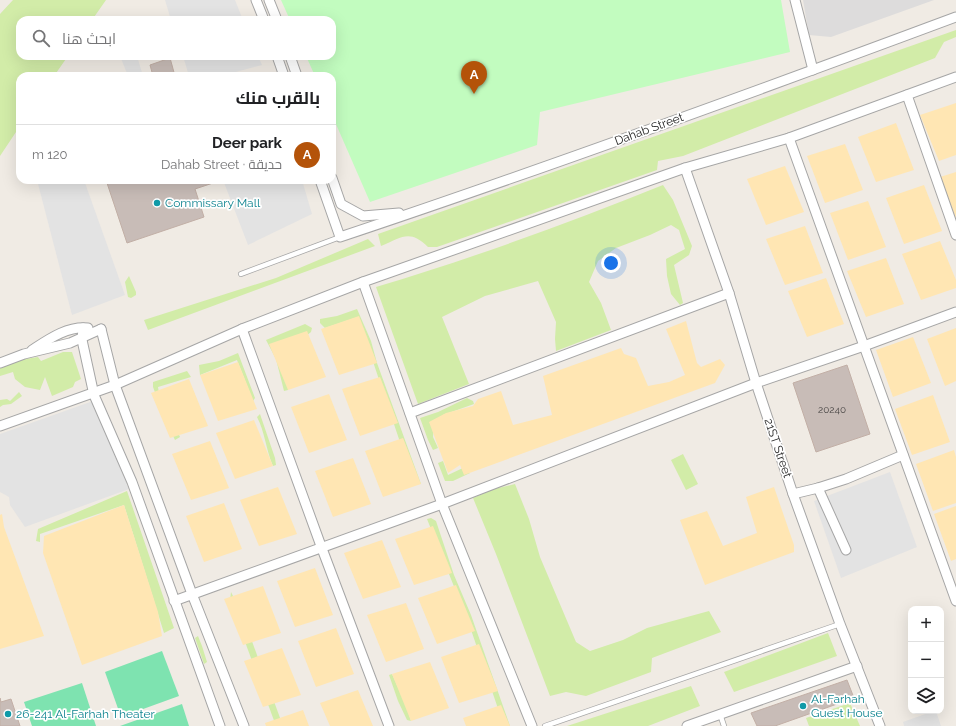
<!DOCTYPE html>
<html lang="ar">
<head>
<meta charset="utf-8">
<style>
	body { margin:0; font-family:Raleway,Cairo,sans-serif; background:#f2f2f2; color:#202124; direction:rtl }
	.controls { position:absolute; right:12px; bottom:12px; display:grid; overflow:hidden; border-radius:8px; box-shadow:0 4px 16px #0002 }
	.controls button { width:36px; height:36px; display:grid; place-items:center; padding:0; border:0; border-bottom:1px solid #e0e0e0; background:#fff; color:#202124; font:20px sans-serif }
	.you { position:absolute; left:611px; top:263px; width:14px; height:14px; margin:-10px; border:3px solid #fff; border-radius:50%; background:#1a73e8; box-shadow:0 0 0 6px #1a73e833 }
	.badge { display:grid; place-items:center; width:26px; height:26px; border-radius:50%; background:#b45309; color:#fff; font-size:13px; font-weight:700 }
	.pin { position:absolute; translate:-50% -33px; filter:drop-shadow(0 1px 2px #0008) }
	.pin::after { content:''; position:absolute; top:21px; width:14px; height:12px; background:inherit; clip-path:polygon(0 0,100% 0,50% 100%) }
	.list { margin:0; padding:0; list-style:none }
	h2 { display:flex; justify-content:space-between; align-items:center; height:52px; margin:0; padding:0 16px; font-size:17px }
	h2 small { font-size:13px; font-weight:400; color:#757577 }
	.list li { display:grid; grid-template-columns:26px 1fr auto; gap:12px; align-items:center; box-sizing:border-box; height:60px; padding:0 16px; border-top:1px solid #e0e0e0 }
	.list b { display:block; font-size:15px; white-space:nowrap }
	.list p { margin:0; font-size:13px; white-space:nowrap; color:#757577 }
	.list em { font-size:13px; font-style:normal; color:#757577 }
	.icon { flex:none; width:22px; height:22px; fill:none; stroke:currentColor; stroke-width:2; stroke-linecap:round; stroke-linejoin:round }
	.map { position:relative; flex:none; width:956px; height:726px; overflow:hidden; direction:ltr }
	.search { position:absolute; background:#fff; box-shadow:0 4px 16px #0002; left:16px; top:16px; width:320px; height:44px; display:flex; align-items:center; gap:10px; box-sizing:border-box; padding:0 14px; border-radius:12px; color:#757577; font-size:15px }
	.panel { position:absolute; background:#fff; box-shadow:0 4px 16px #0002; left:16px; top:72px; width:320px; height:112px; border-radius:12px; direction:rtl }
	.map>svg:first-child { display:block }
	.residential { fill:#dddcdc }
	.grass { fill:#d2eca8 }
	.sand { fill:#ffe6b3 }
	.park { fill:#c2fcbf }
	.pitch { fill:#7ee3b0 }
	.parking { fill:#e3e3e3 }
	.building { fill:#c8bcb7; stroke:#c2afa6 }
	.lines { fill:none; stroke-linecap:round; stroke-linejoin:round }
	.lane-casing { stroke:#a6a6a6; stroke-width:6 }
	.street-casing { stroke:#a6a6a6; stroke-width:11 }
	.lane { stroke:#fff; stroke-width:4.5 }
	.street { stroke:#fff; stroke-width:9 }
	.culture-dot { fill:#0f9aa8; stroke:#fff; stroke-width:1.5 }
	.labels { text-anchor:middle; stroke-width:3.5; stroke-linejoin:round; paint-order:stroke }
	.number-label { font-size:10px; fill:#494645 }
	.street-label { font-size:12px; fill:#1f1f1f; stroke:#fff }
	.culture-label { font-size:12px; fill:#0d838f; stroke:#fff; text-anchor:start }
</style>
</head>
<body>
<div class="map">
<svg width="956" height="726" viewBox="0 0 956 726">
	<rect width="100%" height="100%" fill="#f0ebe4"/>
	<!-- residential -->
	<polygon class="residential" points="803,0 934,0 831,37 809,35"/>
	<!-- grass -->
	<g class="grass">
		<polygon points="13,0 106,0 92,20 20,20 20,56 68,56 54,76 20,76 20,126 0,156 0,14"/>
		<path d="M956,30V37L944,42L935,58L683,156L658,161L657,170L437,247H428C410,229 402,237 381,246L378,234Z"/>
		<path d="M663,185L673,200L692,246L689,255L674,265L683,303L680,305L671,294L667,276L666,259L685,249L679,230L671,225L650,235L616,248L598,261L589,282L601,303L611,330L556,351L555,339L556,322L538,281L485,296L442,317L469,384L418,404L376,287C473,258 569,223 663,185Z"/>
		<polygon points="368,239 375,246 148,330 144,320 276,278"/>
		<polygon points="129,276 136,292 136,295 131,298 128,297 125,282"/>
		<polygon points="357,309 371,341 377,363 421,484 415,484 403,451 358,317 325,328 320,323 320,319 337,316"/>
		<polygon points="305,324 312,328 311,332 306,336 288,382 288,390 284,391 276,359 266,340"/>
		<polygon points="63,352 72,352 81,379 75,382 73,387 52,396 45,377 40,390 25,387 15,379 13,372 0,376 0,368 25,359 38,357 41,361"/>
		<polygon points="238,353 255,398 253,401 237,360 200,375 199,365 219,361"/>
		<polygon points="187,371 191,377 158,387 159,393 180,437 175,440 166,422 153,387 153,382"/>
		<polygon points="19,392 22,396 11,404 3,405 0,407 0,400 7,399 10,401"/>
		<polygon points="467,398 473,401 474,404 443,415 434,422 433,437 438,448 433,450 428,440 420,418 438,412"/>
		<path d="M260,414L275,458L276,465L273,466C266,450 265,432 257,417Z"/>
		<polygon points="683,454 698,484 686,490 671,460"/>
		<polygon points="443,461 448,475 465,467 470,473 453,481 445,481 438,463"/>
		<polygon points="515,484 529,519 540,557 576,642 590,651 623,640 647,628 709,611 721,632 652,658 651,672 586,696 566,692 550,696 496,554 473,498 494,489"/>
		<polygon points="127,491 174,628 164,633 124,505 40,534 40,542 36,541 38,529"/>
		<polygon points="431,518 436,521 454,575 471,615 510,726 504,726 469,624 427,519"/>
		<polygon points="231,592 242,614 283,726 276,726 230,601"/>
		<polygon points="828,633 837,656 734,692 724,672"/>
		<polygon points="198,636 202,646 207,662 204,664 195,638"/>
		<polygon points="392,674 406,705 411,721 407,720 398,701 389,675"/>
		<polygon points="691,686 700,706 648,726 567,726"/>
		<polygon points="850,703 860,726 809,726 806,718"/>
	</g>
	<!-- sand -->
	<g class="sand">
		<polygon points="956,103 956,155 939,161 920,115"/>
		<polygon points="896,123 914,170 876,182 858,137"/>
		<polygon points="845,144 863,190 825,203 807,156"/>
		<polygon points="785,166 804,212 766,225 747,179"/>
		<polygon points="956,172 956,218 940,177"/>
		<polygon points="924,185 942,231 904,244 886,198"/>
		<polygon points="868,201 886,247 848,260 830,213"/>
		<polygon points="805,226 823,273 785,285 766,239"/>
		<polygon points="940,241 956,280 956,288 921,300 902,254"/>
		<polygon points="886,258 904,304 866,317 847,271"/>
		<polygon points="826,278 844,324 807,337 788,291"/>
		<polygon points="359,316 377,363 339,375 321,329"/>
		<polygon points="686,321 697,363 701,367 720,359 725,365 715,383 464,475 460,465 448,473 429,422 446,413 473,406 478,399 501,391 513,425 552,415 543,376 621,348 624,354 636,358 648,386 669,382 685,375 666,329"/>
		<polygon points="956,328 956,381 945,386 927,339"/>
		<polygon points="307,331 326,377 288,390 269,344"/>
		<polygon points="913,337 931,383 893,397 876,350"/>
		<polygon points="238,362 257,409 218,421 200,375"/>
		<polygon points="380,377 398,423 360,436 342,389"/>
		<polygon points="189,379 208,426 170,438 151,393"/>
		<polygon points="329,394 347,440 309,453 291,407"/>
		<polygon points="933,395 950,442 912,455 895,409"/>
		<polygon points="254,420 273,466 235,479 216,433"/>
		<polygon points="403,438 421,484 383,497 365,451"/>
		<polygon points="210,441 229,488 191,500 172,454"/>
		<polygon points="954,450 956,457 956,503 933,511 916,464"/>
		<polygon points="353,458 371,504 333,517 315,471"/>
		<polygon points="278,487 297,534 259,546 240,500"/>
		<polygon points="774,487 794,545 794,552 705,585 680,520 707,511 723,546 757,533 746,497"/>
		<polygon points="224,503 242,549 204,562 186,516"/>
		<polygon points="124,505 158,612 162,636 82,665 43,553 44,536"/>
		<polygon points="956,506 956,559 951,561 934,514"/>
		<polygon points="2,514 4,527 44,636 0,649 0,515"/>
		<polygon points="433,526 452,573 414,585 395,539"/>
		<polygon points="382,540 401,587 363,599 344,553"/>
		<polygon points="315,568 333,615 295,627 277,581"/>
		<polygon points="456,585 475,631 437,644 418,598"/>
		<polygon points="263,586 281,633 243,645 224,599"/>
		<polygon points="406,603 424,649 386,662 367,615"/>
		<polygon points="336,628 354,674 316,687 298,641"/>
		<polygon points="479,644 498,691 459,703 441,657"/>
		<polygon points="282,648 301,695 263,707 244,661"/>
		<polygon points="430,662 449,708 411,721 392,674"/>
		<polygon points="358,690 373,726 330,726 320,703"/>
		<polygon points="501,705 510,726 466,726 463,718"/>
		<polygon points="303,710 309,726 266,726 265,723"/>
	</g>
	<!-- park -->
	<polygon class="park" points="281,0 781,0 790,52 540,112 537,145 370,202 332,115 332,76 315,76 306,56 332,56 332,20 290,20"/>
	<!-- pitch -->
	<g class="pitch">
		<polygon points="162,651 179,696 121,717 105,672"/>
		<polygon points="82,683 96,726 32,726 24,702"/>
		<polygon points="182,704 189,726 120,726"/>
	</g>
	<!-- parking -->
	<g class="parking">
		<polygon points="165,0 235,0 243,20 171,20"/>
		<polygon points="120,56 137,56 143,76 128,76"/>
		<polygon points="183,56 258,56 262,65 221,76 189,76"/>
		<polygon points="37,180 84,180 125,295 72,315"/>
		<polygon points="223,180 302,180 312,214 248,245"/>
		<polygon points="93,401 129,489 25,527 10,505 9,497 0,492 0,434"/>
		<polygon points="890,472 917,547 841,578 814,501"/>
		<polygon points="934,711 936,711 941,726 904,726 903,722"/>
	</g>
	<!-- building -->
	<g class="building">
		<polygon points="170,58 175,76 153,76 150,65"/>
		<polygon points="106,180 222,180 195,189 204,217 127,243"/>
		<polygon points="847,365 870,434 816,452 793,383"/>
		<polygon points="847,680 854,698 775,726 757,726 751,713"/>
		<polygon points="0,698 1,702 11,699 20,726 0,726"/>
	</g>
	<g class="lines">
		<!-- lane casing -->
		<g class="lane-casing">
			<g id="lane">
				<polyline points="241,274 340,237"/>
				<polyline points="720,714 724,726"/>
				<polyline points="545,726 840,624"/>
			</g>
		</g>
		<!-- street casing -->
		<g class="street-casing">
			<g id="street">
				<polyline points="256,0 264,20"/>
				<polyline points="269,0 277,20"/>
				<polyline points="795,0 813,70"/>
				<polyline points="277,56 284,76"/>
				<polyline points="290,56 297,76"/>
				<polyline points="907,95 956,235"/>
				<polyline points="789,138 956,601"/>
				<polyline points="685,168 729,293 756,383 793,494 840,624 880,726"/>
				<polyline points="332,178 341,204 363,216 399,213"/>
				<path d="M320,180L340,237C547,168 752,93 956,17"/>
				<polyline points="363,282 442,504 532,726"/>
				<polyline points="83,328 82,340 94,395 132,482 220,726"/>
				<polyline points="101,329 115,385 192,594 244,726"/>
				<polyline points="242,329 321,546 389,726"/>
				<path d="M32,350C49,339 67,326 88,328"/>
				<polyline points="0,363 24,354 70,343 101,329"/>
				<polyline points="410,413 729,293"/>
				<polyline points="0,426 115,385 242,329 363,282 685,168 789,138 956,77"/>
				<polyline points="818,488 846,479 903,455"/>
				<polyline points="793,494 818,488 846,550"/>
				<polyline points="174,601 442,504 756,383 864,346 956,312"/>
				<polyline points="687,726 857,666"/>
			</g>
		</g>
		<!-- lane -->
		<use href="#lane" class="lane"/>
		<!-- street -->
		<use href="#street" class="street"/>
	</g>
	<!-- markers -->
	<g class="culture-dot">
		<circle cx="157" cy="203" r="4"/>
		<circle cx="803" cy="706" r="4"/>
		<circle cx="8" cy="714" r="4"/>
	</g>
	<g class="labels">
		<!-- number labels -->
		<g class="number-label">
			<text x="832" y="413">20240</text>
		</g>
		<!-- street labels -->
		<g class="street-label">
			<text transform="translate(649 129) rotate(-20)" y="4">Dahab Street</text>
			<text transform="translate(778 448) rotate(71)" y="4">21ST Street</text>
		</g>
		<!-- culture labels -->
		<g class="culture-label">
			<text x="165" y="207">Commissary Mall</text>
			<text x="811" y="703">Al-Farhah<tspan x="811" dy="14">Guest House</tspan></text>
			<text x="16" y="718">26-241 Al-Farhah Theater</text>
		</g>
	</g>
</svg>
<div class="controls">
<button>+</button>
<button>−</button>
<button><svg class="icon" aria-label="layers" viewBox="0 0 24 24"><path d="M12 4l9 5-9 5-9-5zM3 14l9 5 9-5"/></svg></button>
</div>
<div class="you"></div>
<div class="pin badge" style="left:474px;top:94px">A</div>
<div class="search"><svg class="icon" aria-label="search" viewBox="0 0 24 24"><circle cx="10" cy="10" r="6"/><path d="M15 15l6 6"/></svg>ابحث هنا</div>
<section class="panel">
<h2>بالقرب منك<small></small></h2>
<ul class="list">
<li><span class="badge">A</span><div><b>Deer park</b><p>حديقة · Dahab Street</p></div><em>120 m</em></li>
</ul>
</section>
</div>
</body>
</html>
